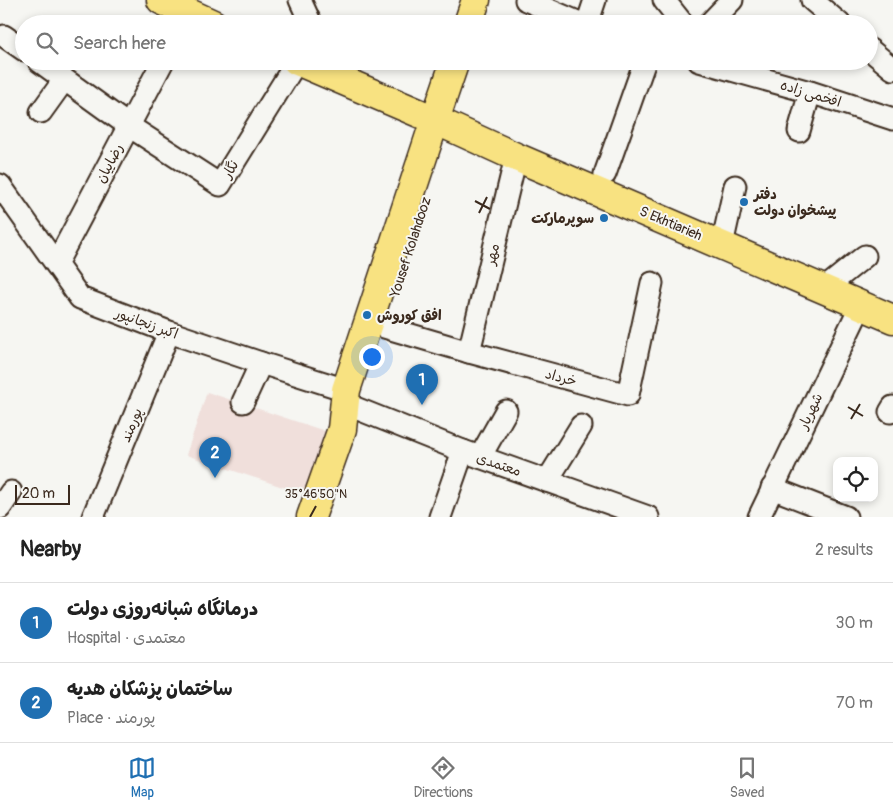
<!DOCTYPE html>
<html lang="en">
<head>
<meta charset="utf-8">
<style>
	body { margin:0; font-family:Pangolin,"Playpen Sans Arabic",sans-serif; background:#f6f6f6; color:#222 }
	.controls { position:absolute; right:15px; bottom:15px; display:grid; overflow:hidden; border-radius:10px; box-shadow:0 2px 8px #0003 }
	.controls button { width:45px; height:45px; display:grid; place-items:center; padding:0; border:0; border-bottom:1px solid #e0e0e0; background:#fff; color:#222; font:25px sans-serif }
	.scale { position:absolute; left:15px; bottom:12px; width:55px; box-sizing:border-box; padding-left:5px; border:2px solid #3b2a1e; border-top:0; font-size:14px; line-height:18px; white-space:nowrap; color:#3b2a1e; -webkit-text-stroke:4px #f6f6f2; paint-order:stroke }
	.you { position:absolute; left:371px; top:356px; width:18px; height:18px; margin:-12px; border:4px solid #fff; border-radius:50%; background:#1a73e8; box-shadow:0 0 0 8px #1a73e833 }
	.badge { display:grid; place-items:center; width:32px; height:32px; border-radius:50%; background:#1f6fb2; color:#fff; font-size:16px; font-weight:700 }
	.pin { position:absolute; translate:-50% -41px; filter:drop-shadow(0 1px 2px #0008) }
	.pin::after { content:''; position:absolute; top:26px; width:18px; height:15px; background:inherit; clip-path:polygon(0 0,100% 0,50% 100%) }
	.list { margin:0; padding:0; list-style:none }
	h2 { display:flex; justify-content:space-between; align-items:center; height:65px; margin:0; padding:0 20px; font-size:21px }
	h2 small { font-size:16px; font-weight:400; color:#767676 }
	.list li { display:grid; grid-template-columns:32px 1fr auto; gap:15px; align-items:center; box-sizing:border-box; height:80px; padding:0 20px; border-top:1px solid #e0e0e0 }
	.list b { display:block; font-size:19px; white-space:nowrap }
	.list p { margin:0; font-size:16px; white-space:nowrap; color:#767676 }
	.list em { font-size:16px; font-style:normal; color:#767676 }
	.icon { flex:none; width:28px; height:28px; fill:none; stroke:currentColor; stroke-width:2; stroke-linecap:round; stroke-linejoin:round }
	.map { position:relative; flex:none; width:893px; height:517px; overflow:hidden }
	.search { position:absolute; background:#fff; box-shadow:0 2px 8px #0003; left:15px; right:15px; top:15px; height:55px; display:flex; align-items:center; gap:12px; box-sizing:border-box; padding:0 18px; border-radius:28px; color:#767676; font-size:19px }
	.sheet { height:225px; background:#fff }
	nav { display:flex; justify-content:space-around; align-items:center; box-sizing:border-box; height:70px; border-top:1px solid #e0e0e0; background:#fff; font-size:14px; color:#767676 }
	nav a { display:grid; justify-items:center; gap:2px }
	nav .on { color:#1f6fb2 }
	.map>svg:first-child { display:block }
	.built { fill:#f0dfdb }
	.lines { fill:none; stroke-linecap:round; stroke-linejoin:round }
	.minor-casing { stroke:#3b2a1e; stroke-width:25 }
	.major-casing { stroke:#3b2a1e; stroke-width:31 }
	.minor { stroke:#f6f6f2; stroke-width:21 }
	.major { stroke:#f8e281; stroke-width:28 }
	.ticks { fill:none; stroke:#3b2a1e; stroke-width:2 }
	.poi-dot { fill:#1f6fb2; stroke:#f6f6f2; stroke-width:2 }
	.labels { text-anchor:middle; stroke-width:4; stroke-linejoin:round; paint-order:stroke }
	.street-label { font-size:14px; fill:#3b2a1e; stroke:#f6f6f2 }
	.poi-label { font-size:14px; font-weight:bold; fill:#3b2a1e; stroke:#f6f6f2; text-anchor:start }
	.ticks-label { font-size:12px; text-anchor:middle; fill:#3b2a1e; stroke:#f6f6f2; stroke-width:4; stroke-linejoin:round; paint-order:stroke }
</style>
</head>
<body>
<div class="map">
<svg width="893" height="517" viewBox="0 0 893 517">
	<rect width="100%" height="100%" fill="#f6f6f2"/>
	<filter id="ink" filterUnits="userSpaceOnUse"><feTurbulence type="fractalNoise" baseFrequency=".02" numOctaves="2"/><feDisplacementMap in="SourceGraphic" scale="10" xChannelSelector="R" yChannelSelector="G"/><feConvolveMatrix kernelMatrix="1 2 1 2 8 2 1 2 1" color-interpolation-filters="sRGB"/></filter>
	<g filter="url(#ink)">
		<!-- built -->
		<polygon class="built" points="207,392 337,435 316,498 186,455"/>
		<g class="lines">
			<!-- minor casing -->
			<g class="minor-casing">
				<g id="minor">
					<polyline points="300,0 311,24"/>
					<polyline points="526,0 582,24"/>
					<polyline points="664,0 683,24"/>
					<polyline points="812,0 840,24"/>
					<polyline points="587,24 595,0"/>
					<polyline points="709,24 732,0"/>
					<polyline points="4,36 24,50"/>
					<polyline points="869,49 893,69"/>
					<polyline points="39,61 129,126 220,185 297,61"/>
					<polyline points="699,61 810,92 893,119"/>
					<polyline points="41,112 64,80"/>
					<polyline points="799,131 810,92"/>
					<polyline points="605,174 645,61"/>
					<polyline points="0,185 80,298 169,332 261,363 346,390"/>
					<polyline points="722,245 735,186"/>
					<polyline points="56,264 163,61"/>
					<polyline points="824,289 865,256"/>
					<polyline points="384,327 469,352 628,395 652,283"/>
					<polyline points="469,352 516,157"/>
					<polyline points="243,402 261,363"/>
					<polyline points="353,407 463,451 648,517"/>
					<polyline points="890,412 893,407"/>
					<polyline points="480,457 506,411"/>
					<polyline points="547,481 581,426"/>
					<polyline points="772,488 846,517"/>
					<polyline points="0,508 11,492"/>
					<polyline points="93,517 169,332"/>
					<polyline points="440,517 463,451"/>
					<polyline points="759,517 861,305"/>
				</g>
			</g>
			<!-- major casing -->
			<g class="major-casing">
				<g id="major">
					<polyline points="161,0 213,24"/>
					<polyline points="468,24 476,0"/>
					<polyline points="297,61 435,120 516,157 893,319"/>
					<polyline points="311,517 342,429 346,390 435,120 455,61"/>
				</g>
			</g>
			<!-- minor -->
			<use href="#minor" class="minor"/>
			<!-- major -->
			<use href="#major" class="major"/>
		</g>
	</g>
	<!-- ticks -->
	<path class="ticks" d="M475,201L490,209M479,213L487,197M848,407L863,416M851,419L860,404M310,517L316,506"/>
	<!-- markers -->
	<g class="poi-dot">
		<circle cx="744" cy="202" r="5"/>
		<circle cx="604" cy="218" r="5"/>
		<circle cx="367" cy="315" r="5"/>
	</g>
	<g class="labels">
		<!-- street labels -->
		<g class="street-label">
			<text transform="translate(811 93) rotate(17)" y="5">افخمی زاده</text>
			<text transform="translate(109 163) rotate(-62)" y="5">رضاییان</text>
			<text transform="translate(230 169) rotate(-58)" y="5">نگار</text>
			<text transform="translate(671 223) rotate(23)" y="5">S Ekhtiarieh</text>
			<text transform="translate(410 247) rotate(-72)" y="5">Yousef Kolahdooz</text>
			<text transform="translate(492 254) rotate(-77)" y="5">مهر</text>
			<text transform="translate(147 323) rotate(20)" y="5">اکبر زنجانپور</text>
			<text transform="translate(561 377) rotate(15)" y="5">خرداد</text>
			<text transform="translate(810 411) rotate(-64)" y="5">شهریار</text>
			<text transform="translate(131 425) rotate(-68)" y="5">پورمند</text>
			<text transform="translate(499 464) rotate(19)" y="5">معتمدی</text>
		</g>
		<!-- poi labels -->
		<g class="poi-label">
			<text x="754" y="199">دفتر<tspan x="754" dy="16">پیشخوان دولت</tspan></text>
			<text x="594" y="223" text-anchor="end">سوپرمارکت</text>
			<text x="377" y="320">افق کوروش</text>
		</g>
	</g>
	<g class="ticks-label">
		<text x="316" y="498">35°46'50"N</text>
	</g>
</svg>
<div class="controls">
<button><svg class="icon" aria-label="locate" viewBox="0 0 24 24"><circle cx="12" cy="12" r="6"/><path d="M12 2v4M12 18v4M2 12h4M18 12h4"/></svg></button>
</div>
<div class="scale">20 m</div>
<div class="you"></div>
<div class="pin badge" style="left:422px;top:405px">1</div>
<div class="pin badge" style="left:215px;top:478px">2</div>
<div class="search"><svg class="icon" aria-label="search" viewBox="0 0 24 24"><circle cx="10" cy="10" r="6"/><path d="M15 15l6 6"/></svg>Search here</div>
</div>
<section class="sheet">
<h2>Nearby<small>2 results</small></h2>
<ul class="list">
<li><span class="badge">1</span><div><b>درمانگاه شبانه‌روزی دولت</b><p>Hospital · معتمدی</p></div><em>30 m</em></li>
<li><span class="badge">2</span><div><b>ساختمان پزشکان هدیه</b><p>Place · پورمند</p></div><em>70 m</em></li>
</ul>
</section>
<nav>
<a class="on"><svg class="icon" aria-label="map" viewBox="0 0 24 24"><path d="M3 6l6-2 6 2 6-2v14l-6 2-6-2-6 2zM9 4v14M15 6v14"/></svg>Map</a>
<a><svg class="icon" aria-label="directions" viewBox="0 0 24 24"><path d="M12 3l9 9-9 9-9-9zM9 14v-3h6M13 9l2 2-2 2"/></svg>Directions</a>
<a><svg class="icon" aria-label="saved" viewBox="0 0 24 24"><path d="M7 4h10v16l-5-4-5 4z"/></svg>Saved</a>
</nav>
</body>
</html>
